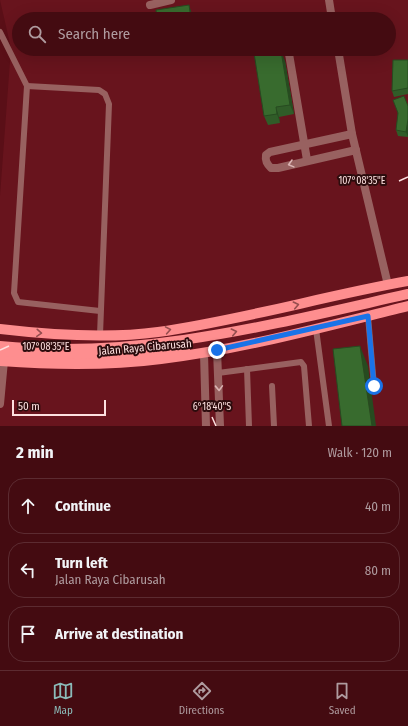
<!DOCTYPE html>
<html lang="en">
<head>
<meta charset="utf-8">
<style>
	body { margin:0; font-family:"Fira Sans Condensed",sans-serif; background:#4b141a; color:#f1f3f6 }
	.scale { position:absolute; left:12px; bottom:10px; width:94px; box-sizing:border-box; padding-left:4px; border:2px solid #fde0df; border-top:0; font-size:11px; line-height:14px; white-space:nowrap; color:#fde0df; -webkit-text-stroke:3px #2c0c0d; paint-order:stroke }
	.stop { position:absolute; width:12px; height:12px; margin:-9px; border:3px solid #1a73e8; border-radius:50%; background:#fff }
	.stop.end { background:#1a73e8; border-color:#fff; box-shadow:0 1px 4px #0008 }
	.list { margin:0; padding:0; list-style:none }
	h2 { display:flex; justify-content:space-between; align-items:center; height:52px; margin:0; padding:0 16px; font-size:17px }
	h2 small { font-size:13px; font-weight:400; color:#af9b9f }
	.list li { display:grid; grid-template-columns:26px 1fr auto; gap:12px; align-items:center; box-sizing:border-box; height:56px; margin:0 8px 8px; padding:0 8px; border:1px solid #5c2b31; border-radius:16px }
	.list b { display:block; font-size:15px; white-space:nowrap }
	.list p { margin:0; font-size:13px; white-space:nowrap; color:#af9b9f }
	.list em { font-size:13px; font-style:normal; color:#af9b9f }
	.icon { flex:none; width:22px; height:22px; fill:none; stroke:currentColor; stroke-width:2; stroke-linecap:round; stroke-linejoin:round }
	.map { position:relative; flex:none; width:408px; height:426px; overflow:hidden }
	.search { position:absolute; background:#440b11; box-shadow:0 4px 16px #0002; left:12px; right:12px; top:12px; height:44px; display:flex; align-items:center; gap:10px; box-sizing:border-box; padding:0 14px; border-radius:22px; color:#af9b9f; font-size:15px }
	.sheet { height:244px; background:#440b11 }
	nav { display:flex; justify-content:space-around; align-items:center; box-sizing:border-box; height:56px; border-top:1px solid #5c2b31; background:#440b11; font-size:11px; color:#af9b9f }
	nav a { display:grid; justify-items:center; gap:2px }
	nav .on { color:#8bbbb9 }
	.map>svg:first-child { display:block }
	.built { fill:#68141d; fill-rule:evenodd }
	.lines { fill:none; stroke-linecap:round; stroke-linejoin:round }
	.lane { stroke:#986160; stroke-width:6 }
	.street { stroke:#986160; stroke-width:8 }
	.primary { stroke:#fe8e8f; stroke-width:10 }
	.wall { fill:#305c28 }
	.shaded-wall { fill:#274b20 }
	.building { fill:#386b2e; stroke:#274b20 }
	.oneway { stroke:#dab4b3 }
	.oneway2 { stroke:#954d4e }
	.route { stroke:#1a73e8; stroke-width:5 }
	.ticks { fill:none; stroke:#fde0df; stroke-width:1.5 }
	.labels { text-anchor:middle; stroke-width:4; stroke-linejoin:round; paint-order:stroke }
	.street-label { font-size:11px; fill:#fde0df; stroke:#2c0c0d }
	.ticks-label { font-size:10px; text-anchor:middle; fill:#fde0df; stroke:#2c0c0d; stroke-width:4; stroke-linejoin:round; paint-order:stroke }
</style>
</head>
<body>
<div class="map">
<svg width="408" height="426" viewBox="0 0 408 426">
	<rect width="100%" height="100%" fill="#5a0f17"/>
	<!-- built -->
	<path class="built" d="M0,0H408V426H0V196L11,48ZM19,19H389V49H19Z"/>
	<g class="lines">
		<!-- lane -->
		<g class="lane">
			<polyline points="0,32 27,86 14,293 18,302 100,311"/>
			<polyline points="27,86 99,90 105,94 109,104 100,335"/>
			<polyline points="368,316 374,386"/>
			<polyline points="316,329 329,426"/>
			<polyline points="247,369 249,426"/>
			<polyline points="218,373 301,362 304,366 309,426"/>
			<polyline points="272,386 274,426"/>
		</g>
		<!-- street -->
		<g class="street">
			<polyline points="329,0 332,19"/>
			<polyline points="150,5 171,0"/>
			<polyline points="338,49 352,134 388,285"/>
			<polyline points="289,54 307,160"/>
			<path d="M352,134L270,152L266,155C265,161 267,164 271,168H278L356,150"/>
			<polyline points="217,350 220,426"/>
			<polyline points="204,353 206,426"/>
			<polyline points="0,404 4,361"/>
		</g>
		<!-- primary -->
		<g class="primary">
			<path d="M0,329C51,335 107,339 158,332C242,320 324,296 408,281"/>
			<path d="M0,346C138,360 274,324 408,294"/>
			<path d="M0,353C61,357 125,358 185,349"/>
			<path d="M0,361C53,365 108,366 161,359C244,349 326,326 408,306"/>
		</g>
	</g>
	<!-- wall -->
	<g class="wall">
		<polygon points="162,49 197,49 197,51 164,55"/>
		<polygon points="266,50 268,54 285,61 294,114 279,117 280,123 268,125 264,116"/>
		<polygon points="408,60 408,94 394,97 392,91"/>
		<polygon points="408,106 408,137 398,136 396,130"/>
	</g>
	<!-- shaded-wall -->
	<g class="shaded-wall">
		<polygon points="189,5 192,14 193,19 191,19"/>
		<polygon points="281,51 285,61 294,114 290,105"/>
		<polygon points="276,107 279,117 280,123 277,114"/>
		<polygon points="408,119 408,137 406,132"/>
		<polygon points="360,346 368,366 376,426 372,426"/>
	</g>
	<!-- building -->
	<g class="building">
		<polygon points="189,5 191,19 157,19 156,10"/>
		<polygon points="266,50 267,54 281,51 290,105 276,107 277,114 264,116 254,53"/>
		<polygon points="393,60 408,60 408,88 392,91"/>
		<polygon points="404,96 408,106 408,119 406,132 396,130 398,113 393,100"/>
		<polygon points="360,346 372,426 342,426 333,349"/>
	</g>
	<!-- one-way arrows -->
	<defs><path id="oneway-chevron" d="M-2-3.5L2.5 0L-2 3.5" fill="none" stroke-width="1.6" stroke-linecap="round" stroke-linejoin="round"/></defs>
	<g class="oneway">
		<use href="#oneway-chevron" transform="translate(291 164) rotate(165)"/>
		<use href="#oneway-chevron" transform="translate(219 388) rotate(88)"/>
	</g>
	<g class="oneway2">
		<use href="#oneway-chevron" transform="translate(296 305) rotate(-12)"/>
		<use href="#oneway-chevron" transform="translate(168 330) rotate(-10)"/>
		<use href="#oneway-chevron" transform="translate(234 332) rotate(-12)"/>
		<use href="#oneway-chevron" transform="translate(39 333) rotate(4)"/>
	</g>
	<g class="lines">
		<!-- route -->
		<polyline class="route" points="217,350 368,316 374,386"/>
	</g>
	<!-- ticks -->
	<path class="ticks" d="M399,181L408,177M0,350L9,346M212,417L216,426"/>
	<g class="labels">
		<!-- street labels -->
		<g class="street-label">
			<text transform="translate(145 347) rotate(-5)" y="4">Jalan Raya Cibarusah</text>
		</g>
	</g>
	<g class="ticks-label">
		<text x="362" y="184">107°08'35"E</text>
		<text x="46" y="350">107°08'35"E</text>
		<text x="212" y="410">6°18'40"S</text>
	</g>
</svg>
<div class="scale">50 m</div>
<div class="stop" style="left:374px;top:386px"></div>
<div class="stop end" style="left:217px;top:350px"></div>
<div class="search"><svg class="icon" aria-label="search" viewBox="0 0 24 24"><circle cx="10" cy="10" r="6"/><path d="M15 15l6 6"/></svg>Search here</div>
</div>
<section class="sheet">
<h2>2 min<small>Walk · 120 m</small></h2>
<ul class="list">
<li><svg class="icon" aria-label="ahead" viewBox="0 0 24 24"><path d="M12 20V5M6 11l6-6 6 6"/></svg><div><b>Continue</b></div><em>40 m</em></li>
<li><svg class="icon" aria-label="left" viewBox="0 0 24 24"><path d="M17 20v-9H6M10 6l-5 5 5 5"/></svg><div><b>Turn left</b><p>Jalan Raya Cibarusah</p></div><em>80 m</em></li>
<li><svg class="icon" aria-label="arrive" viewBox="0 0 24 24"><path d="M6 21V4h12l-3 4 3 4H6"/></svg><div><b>Arrive at destination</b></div></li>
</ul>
</section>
<nav>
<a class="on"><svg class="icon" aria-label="map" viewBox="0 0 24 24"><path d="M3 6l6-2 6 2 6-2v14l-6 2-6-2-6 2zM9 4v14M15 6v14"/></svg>Map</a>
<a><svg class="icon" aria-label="directions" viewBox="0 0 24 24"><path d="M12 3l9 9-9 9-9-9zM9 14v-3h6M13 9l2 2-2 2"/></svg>Directions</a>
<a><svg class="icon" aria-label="saved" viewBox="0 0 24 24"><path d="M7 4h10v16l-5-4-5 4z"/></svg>Saved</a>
</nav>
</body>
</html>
